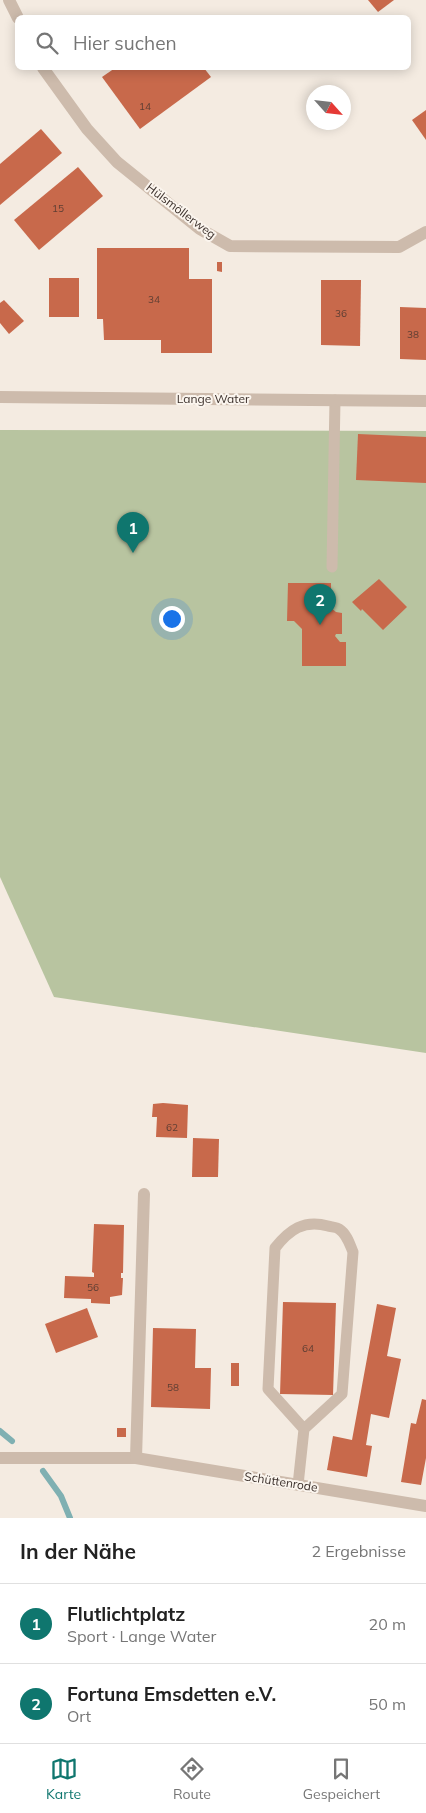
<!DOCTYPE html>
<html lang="de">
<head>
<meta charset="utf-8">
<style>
	body { margin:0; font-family:Mulish,sans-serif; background:#f2f2f2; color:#222 }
	.compass { position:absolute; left:306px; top:85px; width:45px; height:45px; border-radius:50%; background:#fff; box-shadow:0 2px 12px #0003; rotate:117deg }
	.you { position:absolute; left:171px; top:618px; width:18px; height:18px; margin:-12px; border:4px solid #fff; border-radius:50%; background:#1a73e8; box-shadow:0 0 0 8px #1a73e833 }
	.badge { display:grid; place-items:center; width:32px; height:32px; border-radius:50%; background:#0f766e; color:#fff; font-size:16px; font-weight:700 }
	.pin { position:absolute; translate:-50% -41px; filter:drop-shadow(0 1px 2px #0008) }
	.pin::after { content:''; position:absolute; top:26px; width:18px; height:15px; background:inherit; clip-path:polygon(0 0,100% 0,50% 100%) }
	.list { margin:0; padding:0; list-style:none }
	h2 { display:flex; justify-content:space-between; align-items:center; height:65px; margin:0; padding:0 20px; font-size:21px }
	h2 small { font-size:16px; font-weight:400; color:#767676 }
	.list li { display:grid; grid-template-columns:32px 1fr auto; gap:15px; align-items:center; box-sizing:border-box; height:80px; padding:0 20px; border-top:1px solid #e0e0e0 }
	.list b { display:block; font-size:19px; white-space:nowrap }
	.list p { margin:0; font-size:16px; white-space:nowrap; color:#767676 }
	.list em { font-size:16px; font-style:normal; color:#767676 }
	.icon { flex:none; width:28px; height:28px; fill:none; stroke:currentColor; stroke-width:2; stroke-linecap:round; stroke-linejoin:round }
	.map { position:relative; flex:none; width:426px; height:1518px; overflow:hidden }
	.search { position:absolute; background:#fff; box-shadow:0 2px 12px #0003; left:15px; right:15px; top:15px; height:55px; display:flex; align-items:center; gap:12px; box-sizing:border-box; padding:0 18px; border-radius:8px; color:#767676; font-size:19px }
	.sheet { height:225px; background:#fff }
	nav { display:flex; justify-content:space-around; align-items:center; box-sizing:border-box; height:70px; border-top:1px solid #e0e0e0; background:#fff; font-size:14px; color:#767676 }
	nav a { display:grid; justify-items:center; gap:2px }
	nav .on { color:#0f766e }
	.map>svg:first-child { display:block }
	.green { fill:#b8c4a0 }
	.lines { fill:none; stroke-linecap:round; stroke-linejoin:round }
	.stream { stroke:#7fb0b2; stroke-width:6 }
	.building { fill:#c8694b }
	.lane { stroke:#cdbbac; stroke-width:11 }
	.street { stroke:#cdbbac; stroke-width:12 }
	.labels { text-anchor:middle; stroke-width:4; stroke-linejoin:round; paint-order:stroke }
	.number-label { font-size:10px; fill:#5e3e33 }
	.street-label { font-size:12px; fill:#3b302b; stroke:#fbf5ee }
</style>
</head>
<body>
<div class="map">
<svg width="426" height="1518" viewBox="0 0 426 1518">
	<rect width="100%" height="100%" fill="#f4ebe1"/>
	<!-- green -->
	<polygon class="green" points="0,430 426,431 426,1053 54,997 0,877"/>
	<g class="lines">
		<!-- stream -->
		<g class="stream">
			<polyline points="0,1431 12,1441"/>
			<polyline points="43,1471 61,1496 70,1518"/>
		</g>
	</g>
	<!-- building -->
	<g class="building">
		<polygon points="368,0 394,0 378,12"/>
		<polygon points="115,68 204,68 211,77 140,129 102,77"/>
		<polygon points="426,110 426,140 412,120"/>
		<polygon points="41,129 62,153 0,205 0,164"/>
		<polygon points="78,167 103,196 39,250 14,220"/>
		<polygon points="97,248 189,248 189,279 212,279 212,353 161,353 161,340 104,340 103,319 97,319"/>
		<polygon points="217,262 222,262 222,272 217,271"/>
		<rect x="49" y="278" width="30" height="39"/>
		<polygon points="321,280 361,280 360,346 321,345"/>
		<polygon points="4,300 24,321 9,334 0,323 0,303"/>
		<polygon points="400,307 426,308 426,360 400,359"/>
		<polygon points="358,434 426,437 426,483 356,480"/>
		<polygon points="379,579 407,607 383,630 362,609 361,611 352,602"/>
		<polygon points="288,583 331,583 331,608 336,612 342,613 342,634 336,634 335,636 340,642 346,642 346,666 302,666 302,629 294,621 287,621"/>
		<polygon points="163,1103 188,1105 187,1138 156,1137 157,1117 152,1117 153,1104"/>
		<polygon points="193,1138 219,1139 218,1177 192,1177"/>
		<polygon points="94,1224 124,1225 123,1273 121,1273 121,1278 123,1278 122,1295 110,1297 110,1304 91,1303 91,1299 64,1298 65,1276 94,1277 94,1273 92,1272"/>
		<polygon points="283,1302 336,1303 333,1395 280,1394"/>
		<polygon points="377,1304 396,1308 387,1356 401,1359 389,1418 371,1414 366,1445 372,1446 367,1477 327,1470 333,1436 352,1440"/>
		<polygon points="87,1308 98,1337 56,1353 45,1324"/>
		<polygon points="153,1328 196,1329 195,1368 211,1368 210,1409 151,1407"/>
		<rect x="231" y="1363" width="8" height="23"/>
		<polygon points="422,1399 426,1400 426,1458 421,1485 401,1482 411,1423 416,1424"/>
		<rect x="117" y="1428" width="9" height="9"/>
	</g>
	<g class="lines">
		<!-- lane -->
		<g class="lane">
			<polyline points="332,567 335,400"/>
			<path d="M298,1485L304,1429L268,1389L275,1248C289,1230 304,1219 328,1226C331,1227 337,1227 339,1229C347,1234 350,1245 353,1252L342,1394L304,1429"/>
		</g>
		<!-- street -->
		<g class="street">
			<polyline points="9,0 18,18"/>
			<polyline points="43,68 87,129 117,162 200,229 230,246 399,247 426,232"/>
			<polyline points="0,397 426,401"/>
			<polyline points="0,1458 136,1458 426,1506"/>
			<polyline points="136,1458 144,1194"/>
		</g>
	</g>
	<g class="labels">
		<!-- number labels -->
		<g class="number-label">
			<text x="145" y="110">14</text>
			<text x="58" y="212">15</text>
			<text x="154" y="303">34</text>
			<text x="341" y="317">36</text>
			<text x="413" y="338">38</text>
			<text x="172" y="1131">62</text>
			<text x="93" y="1291">56</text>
			<text x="308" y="1352">64</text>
			<text x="173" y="1391">58</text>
		</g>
		<!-- street labels -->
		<g class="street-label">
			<text transform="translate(181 211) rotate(37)" y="4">Hülsmöllerweg</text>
			<text x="213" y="403">Lange Water</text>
			<text transform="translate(281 1482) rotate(9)" y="4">Schüttenrode</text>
		</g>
	</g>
</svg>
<svg class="compass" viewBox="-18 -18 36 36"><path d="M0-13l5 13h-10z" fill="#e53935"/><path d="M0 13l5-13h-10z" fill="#767676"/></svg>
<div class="you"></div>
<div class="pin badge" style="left:133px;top:553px">1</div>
<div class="pin badge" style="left:320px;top:625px">2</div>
<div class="search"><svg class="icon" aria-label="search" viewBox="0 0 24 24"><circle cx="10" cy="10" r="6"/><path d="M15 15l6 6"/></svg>Hier suchen</div>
</div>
<section class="sheet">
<h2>In der Nähe<small>2 Ergebnisse</small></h2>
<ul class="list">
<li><span class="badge">1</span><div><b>Flutlichtplatz</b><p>Sport · Lange Water</p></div><em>20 m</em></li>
<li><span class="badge">2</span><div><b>Fortuna Emsdetten e.V.</b><p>Ort</p></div><em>50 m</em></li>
</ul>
</section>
<nav>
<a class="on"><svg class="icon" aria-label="map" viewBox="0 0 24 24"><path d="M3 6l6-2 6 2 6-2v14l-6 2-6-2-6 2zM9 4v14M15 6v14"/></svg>Karte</a>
<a><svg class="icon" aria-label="directions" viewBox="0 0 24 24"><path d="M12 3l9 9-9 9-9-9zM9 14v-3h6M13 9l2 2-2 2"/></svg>Route</a>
<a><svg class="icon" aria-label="saved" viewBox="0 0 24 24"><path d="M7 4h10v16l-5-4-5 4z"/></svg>Gespeichert</a>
</nav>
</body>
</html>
